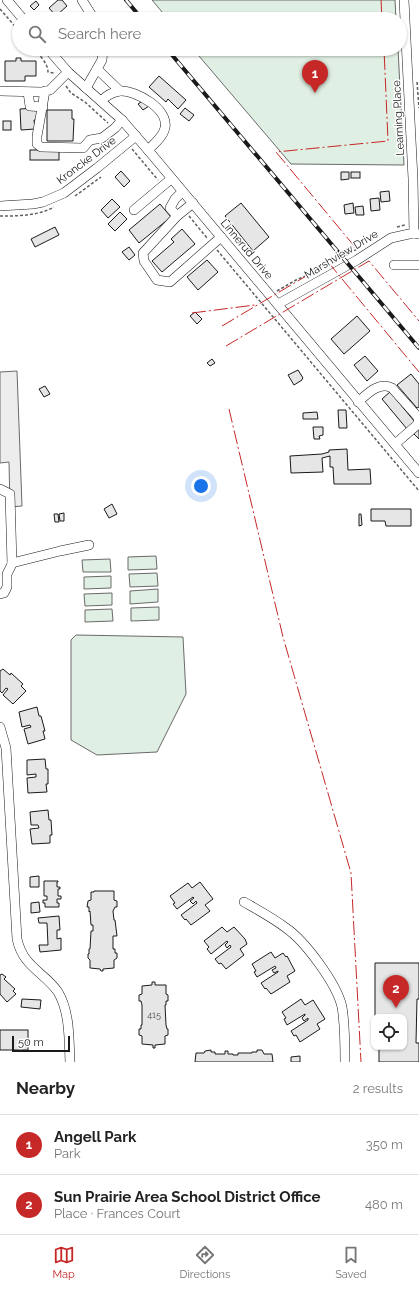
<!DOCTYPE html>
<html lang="en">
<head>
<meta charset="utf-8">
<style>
	body { margin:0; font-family:Raleway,sans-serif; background:#f2f2f2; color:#222 }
	.controls { position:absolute; right:12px; bottom:12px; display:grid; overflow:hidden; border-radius:8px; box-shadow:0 1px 3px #0004 }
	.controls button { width:36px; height:36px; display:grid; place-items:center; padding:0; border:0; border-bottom:1px solid #e0e0e0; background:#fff; color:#222; font:20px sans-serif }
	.scale { position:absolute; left:12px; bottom:10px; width:58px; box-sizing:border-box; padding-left:4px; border:2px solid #1a1a1a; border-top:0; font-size:11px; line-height:14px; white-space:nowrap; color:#1a1a1a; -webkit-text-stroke:3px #fff; paint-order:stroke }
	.you { position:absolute; left:201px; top:486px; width:14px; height:14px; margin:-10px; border:3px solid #fff; border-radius:50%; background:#1a73e8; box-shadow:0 0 0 6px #1a73e833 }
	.badge { display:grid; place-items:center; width:26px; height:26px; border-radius:50%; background:#c62828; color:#fff; font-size:13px; font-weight:700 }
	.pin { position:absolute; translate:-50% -33px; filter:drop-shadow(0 1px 2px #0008) }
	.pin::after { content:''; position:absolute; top:21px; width:14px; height:12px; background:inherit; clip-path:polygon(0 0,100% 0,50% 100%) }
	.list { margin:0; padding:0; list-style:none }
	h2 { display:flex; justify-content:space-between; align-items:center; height:52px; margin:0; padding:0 16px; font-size:17px }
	h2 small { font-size:13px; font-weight:400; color:#767676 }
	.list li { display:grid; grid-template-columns:26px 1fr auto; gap:12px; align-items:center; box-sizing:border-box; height:60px; padding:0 16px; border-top:1px solid #e0e0e0 }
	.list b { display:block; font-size:15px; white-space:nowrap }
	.list p { margin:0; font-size:13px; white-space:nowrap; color:#767676 }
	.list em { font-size:13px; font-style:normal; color:#767676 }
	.icon { flex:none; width:22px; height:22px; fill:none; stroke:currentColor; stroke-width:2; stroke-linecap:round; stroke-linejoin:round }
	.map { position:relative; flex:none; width:419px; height:1062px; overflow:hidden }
	.search { position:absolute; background:#fff; box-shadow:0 1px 3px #0004; left:12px; right:12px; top:12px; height:44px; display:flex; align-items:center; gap:10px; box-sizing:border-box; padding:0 14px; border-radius:22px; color:#767676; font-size:15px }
	.sheet { height:172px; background:#fff }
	nav { display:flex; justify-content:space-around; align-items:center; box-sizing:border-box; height:56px; border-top:1px solid #e0e0e0; background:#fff; font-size:11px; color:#767676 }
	nav a { display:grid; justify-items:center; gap:2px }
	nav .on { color:#c62828 }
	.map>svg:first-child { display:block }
	.green { fill:#e0efe3; stroke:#6a6a6a }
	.parking { fill:#ededed; stroke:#6a6a6a }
	.building { fill:#e6e6e6; stroke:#1a1a1a }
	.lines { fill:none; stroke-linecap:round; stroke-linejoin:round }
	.minor-casing { stroke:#1a1a1a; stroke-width:10 }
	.path { stroke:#5f5f5f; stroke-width:1.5; stroke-dasharray:3 2; stroke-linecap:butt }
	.minor { stroke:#fff; stroke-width:9 }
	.rail-casing { stroke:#1a1a1a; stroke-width:4 }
	.rail { stroke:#fff; stroke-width:2.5; stroke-dasharray:8; stroke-linecap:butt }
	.power { stroke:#c62828; stroke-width:1; stroke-dasharray:14 3 2 3; stroke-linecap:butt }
	.labels { text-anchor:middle; stroke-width:3; stroke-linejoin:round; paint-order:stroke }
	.number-label { font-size:9px; fill:#4d4d4d }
	.street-label { font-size:11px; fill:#1a1a1a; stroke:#fff }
</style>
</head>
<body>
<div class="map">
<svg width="419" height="1062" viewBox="0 0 419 1062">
	<rect width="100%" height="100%" fill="#fff"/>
	<!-- green -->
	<g class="green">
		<polygon points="152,0 395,0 396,19 168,19"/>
		<polygon points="193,49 398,49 404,165 291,164"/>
		<polygon points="156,556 157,569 128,570 128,557"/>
		<polygon points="110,559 111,572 83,572 82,560"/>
		<polygon points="157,573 158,586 130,587 129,574"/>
		<polygon points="111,576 111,588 84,589 84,577"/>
		<polygon points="158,589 158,602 130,604 130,591"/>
		<polygon points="112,593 112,605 85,606 84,594"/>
		<polygon points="159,607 159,620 131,621 131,608"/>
		<polygon points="112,609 113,621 85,622 85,610"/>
		<polygon points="76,635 183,637 186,694 157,752 97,755 71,740 71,640"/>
	</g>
	<!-- parking -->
	<polygon class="parking" points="17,371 22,506 10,507 9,462 0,463 0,372"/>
	<!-- building -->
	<g class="building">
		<polygon points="58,0 62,0 67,6 56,16 49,8"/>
		<polygon points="36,1 39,5 34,10 30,6"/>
		<polygon points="63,49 73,49 67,54"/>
		<polygon points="16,58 21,58 21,61 36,61 36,76 25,76 25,81 5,81 5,61 16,61"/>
		<polygon points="159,76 186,100 178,109 168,99 166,102 149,87"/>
		<polygon points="144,100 149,106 143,110 138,104"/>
		<polygon points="37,108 37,120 34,120 35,129 21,130 20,109"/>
		<polygon points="185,108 194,115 189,121 180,114"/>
		<polygon points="47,110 72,110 72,119 74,119 73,141 47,141"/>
		<rect x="3" y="121" width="8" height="9"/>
		<rect x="30" y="150" width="29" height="10"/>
		<polygon points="121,171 130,181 124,187 115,177"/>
		<polygon points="341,172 349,172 349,179 341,180"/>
		<rect x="351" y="172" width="9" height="6"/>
		<polygon points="389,191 390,201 381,202 380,192"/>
		<polygon points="379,198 380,210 371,211 370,199"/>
		<polygon points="112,199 120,207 108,218 101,210"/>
		<polygon points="241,203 269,237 253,251 225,216"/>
		<polygon points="353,203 354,213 345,214 344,205"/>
		<polygon points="160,204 171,217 139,243 129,230"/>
		<polygon points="363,206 364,215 356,215 355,207"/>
		<polygon points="120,212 127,219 115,231 108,224"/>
		<polygon points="55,227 59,235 35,247 31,239"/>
		<polygon points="182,229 195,244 162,272 152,261 174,242 171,239"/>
		<polygon points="129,247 135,255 129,260 122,252"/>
		<polygon points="207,260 218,272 198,290 187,277"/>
		<polygon points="195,312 202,319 197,324 190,316"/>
		<polygon points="357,316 370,331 344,354 331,339"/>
		<polygon points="365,356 378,371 367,381 354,365"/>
		<polygon points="212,359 215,363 210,366 207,363"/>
		<polygon points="298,370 303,378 302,379 302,380 294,385 288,375"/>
		<polygon points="411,374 419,384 419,407 417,408 397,385"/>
		<polygon points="45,386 50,394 44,397 39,389"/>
		<polygon points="390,392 415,422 407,429 382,399"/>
		<polygon points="338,410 346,410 347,428 339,428"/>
		<polygon points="317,412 318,419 303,419 303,413"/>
		<polygon points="313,427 323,427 323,435 319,436 320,439 314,439"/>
		<polygon points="419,427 419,439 413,433"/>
		<polygon points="347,449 348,470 370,469 371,484 334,484 333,467 330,467 330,456 322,458 323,472 291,473 290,456 322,454 329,452 329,450"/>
		<polygon points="112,504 117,514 109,518 104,509"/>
		<polygon points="371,509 411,509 411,526 386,526 385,521 371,521"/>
		<polygon points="64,513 64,521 60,521 59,514"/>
		<polygon points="54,514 58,514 59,522 55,522"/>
		<polygon points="359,514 361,514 362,525 359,526"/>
		<polygon points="3,669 10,675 11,673 23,684 21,686 26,691 13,704 3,695 8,689 6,688 2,693 0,691 0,671"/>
		<polygon points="37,707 39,716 41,716 45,731 43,731 45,739 28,744 24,729 31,727 30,725 22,727 19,712"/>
		<polygon points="45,759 46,769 48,769 48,784 46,784 47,792 28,793 27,778 36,777 36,774 27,775 27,760"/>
		<polygon points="48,810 49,820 51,820 52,835 50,835 50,843 32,844 30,829 39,828 38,825 31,825 30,812"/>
		<polygon points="39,876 39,887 30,887 30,877"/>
		<polygon points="44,881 58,881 58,882 57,882 57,887 60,887 60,889 58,889 58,896 61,896 61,899 57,899 57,903 59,903 59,907 45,907 45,903 43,903 43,900 47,900 47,896 44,896"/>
		<polygon points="200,882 213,899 205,905 210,911 191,925 186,919 185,920 181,915 197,903 196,901 193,904 190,901 194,898 193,897 177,909 173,904 175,903 170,896 188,883 192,888"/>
		<polygon points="94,891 114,891 114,900 117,901 117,907 115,907 113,911 114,920 115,920 117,936 113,936 113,949 115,949 115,953 117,953 117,958 114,960 114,968 103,969 103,971 101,971 100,969 90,968 90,960 88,958 88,954 89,954 89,949 90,949 91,931 93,931 93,925 91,925 90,911 89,912 89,907 87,907 88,901 91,900 91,892 94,892"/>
		<polygon points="39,902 40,912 31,913 31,903"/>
		<polygon points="59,916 60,930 57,930 57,939 61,938 61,950 40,952 39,945 48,945 47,923 39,923 38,918"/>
		<polygon points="222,927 227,932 234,927 245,939 247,944 240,949 244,955 226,969 221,963 219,964 215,959 231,947 230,945 227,948 225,945 228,942 227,941 211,954 207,949 209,947 204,941"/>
		<polygon points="271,952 275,958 283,953 286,957 287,956 295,971 287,976 290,982 271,994 266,988 265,989 261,983 278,972 278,971 274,973 272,970 276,968 275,966 257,977 254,972 256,971 252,964"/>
		<polygon points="375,963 419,963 419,999 417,999 416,1043 419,1043 419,1062 379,1062 379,1047 404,1047 404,1017 375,1017"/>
		<polygon points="2,974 6,977 4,979 15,989 13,991 16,994 7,1002 0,994 0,975"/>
		<polygon points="152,982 155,982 155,985 166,985 166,994 168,995 168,1001 166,1001 166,1005 165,1005 166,1025 167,1029 168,1029 168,1035 165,1036 165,1044 155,1045 155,1048 153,1048 153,1045 142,1044 142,1036 139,1035 139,1029 141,1029 141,1025 142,1025 142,1005 141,1001 139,1001 139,995 142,994 142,986 152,985"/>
		<polygon points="22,999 41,1000 40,1009 21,1007"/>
		<polygon points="301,999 305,1005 313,1000 325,1019 317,1024 320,1029 300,1042 296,1035 294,1036 291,1031 308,1020 308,1018 304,1021 302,1018 305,1015 305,1014 287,1025 284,1019 286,1018 282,1012"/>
		<rect x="0" y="1030" width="28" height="20"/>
		<polygon points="211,1050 211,1052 215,1052 215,1054 225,1054 225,1051 228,1051 228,1054 233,1054 233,1055 238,1055 238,1053 252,1053 252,1052 257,1052 257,1050 262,1050 264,1054 272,1054 273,1062 195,1062 196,1053 204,1053 205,1051"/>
		<polygon points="300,1056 300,1062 291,1062 291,1057"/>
	</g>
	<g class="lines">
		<!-- minor casing -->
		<g class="minor-casing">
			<g id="minor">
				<polyline points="7,0 23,19"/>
				<polyline points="82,0 94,19"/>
				<polyline points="404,0 413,179 414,234"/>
				<polyline points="48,49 68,72 122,120 148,150 419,473"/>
				<polyline points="97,69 120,91"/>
				<polyline points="86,88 102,60 103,49"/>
				<polyline points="0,91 42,92 50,90 68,72"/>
				<polyline points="45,91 37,136 37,144 41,147 83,148 90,140 102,138 115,128 122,120"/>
				<polyline points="28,92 30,106 43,107"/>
				<path d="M101,101C106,96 112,92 120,91C136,90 169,109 165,128C163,137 154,144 148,150"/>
				<polyline points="193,203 177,216 143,253 144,261 157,280 170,282 221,237"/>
				<polyline points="0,206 33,204 43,202 64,193 97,168 136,136"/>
				<polyline points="134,210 171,179"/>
				<polyline points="177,216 170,208 175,199 182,192"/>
				<polyline points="394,265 419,265"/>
				<polyline points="278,304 357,260 391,238 409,234 418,234"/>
				<path d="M358,402C367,394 379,381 392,388L417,416L419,420L417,425L395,444"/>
				<polyline points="0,489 10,494 12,564 7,574 7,587 4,593 0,594"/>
				<polyline points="12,563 60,551 89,545"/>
				<path d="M0,727L6,748L17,939C23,967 44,972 58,992C70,1012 69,1040 70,1062"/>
				<path d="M244,902C258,910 273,918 286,928C305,941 337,984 342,1007C345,1025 345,1044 345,1062"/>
			</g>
		</g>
		<!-- path -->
		<g class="path">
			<polyline points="0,9 19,31"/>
			<path d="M34,49C39,55 48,63 48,72L54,73"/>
			<polyline points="417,82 419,108"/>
			<polyline points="66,86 71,93 85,102 108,123"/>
			<polyline points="132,149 158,180"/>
			<polyline points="75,196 101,177"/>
			<path d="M0,216C18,216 38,216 54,207"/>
			<polyline points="189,216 207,238"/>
			<polyline points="397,227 405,225"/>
			<polyline points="217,250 419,491"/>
			<polyline points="341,258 359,248"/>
			<polyline points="277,291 296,280 324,268"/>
		</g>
		<!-- minor -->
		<use href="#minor" class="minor"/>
		<!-- rail casing -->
		<g class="rail-casing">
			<g id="rail">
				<polyline points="126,0 142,19"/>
				<polyline points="167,49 419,348"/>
			</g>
		</g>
		<!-- rail -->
		<use href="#rail" class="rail"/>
		<!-- power -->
		<g class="power">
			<polyline points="381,0 382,19"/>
			<polyline points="328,262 419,372"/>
			<polyline points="192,313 255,305"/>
			<polyline points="222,326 355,247 276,152 388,141 384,49"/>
			<polyline points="226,346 369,261 419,321"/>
			<polyline points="229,409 283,637 351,873 361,1062"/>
		</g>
	</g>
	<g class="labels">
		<!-- number labels -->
		<g class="number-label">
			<text x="154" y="1018">415</text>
		</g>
		<!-- street labels -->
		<g class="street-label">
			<text transform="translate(398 118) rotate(-93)" y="4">Learning Place</text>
			<text transform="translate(86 160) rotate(-37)" y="4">Kroncke Drive</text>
			<text transform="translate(247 249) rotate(50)" y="4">Linnerud Drive</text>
			<text transform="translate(341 254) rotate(-31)" y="4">Marshview Drive</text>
		</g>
	</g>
</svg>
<div class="controls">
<button><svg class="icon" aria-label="locate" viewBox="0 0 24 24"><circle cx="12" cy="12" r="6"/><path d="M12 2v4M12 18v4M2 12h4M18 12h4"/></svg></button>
</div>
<div class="scale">50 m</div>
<div class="you"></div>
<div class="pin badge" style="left:315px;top:93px">1</div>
<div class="pin badge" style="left:396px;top:1008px">2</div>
<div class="search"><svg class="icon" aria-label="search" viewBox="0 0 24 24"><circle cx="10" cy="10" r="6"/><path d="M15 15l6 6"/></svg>Search here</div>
</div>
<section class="sheet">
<h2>Nearby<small>2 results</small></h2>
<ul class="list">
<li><span class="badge">1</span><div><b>Angell Park</b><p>Park</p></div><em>350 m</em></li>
<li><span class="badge">2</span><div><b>Sun Prairie Area School District Office</b><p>Place · Frances Court</p></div><em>480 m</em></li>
</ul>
</section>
<nav>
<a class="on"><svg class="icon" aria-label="map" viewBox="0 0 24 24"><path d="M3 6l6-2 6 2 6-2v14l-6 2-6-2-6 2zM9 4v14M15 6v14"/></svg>Map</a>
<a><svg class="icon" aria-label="directions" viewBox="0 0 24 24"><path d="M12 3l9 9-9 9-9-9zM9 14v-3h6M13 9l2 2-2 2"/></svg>Directions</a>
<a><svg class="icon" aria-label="saved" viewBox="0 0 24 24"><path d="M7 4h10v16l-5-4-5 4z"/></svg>Saved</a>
</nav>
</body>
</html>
